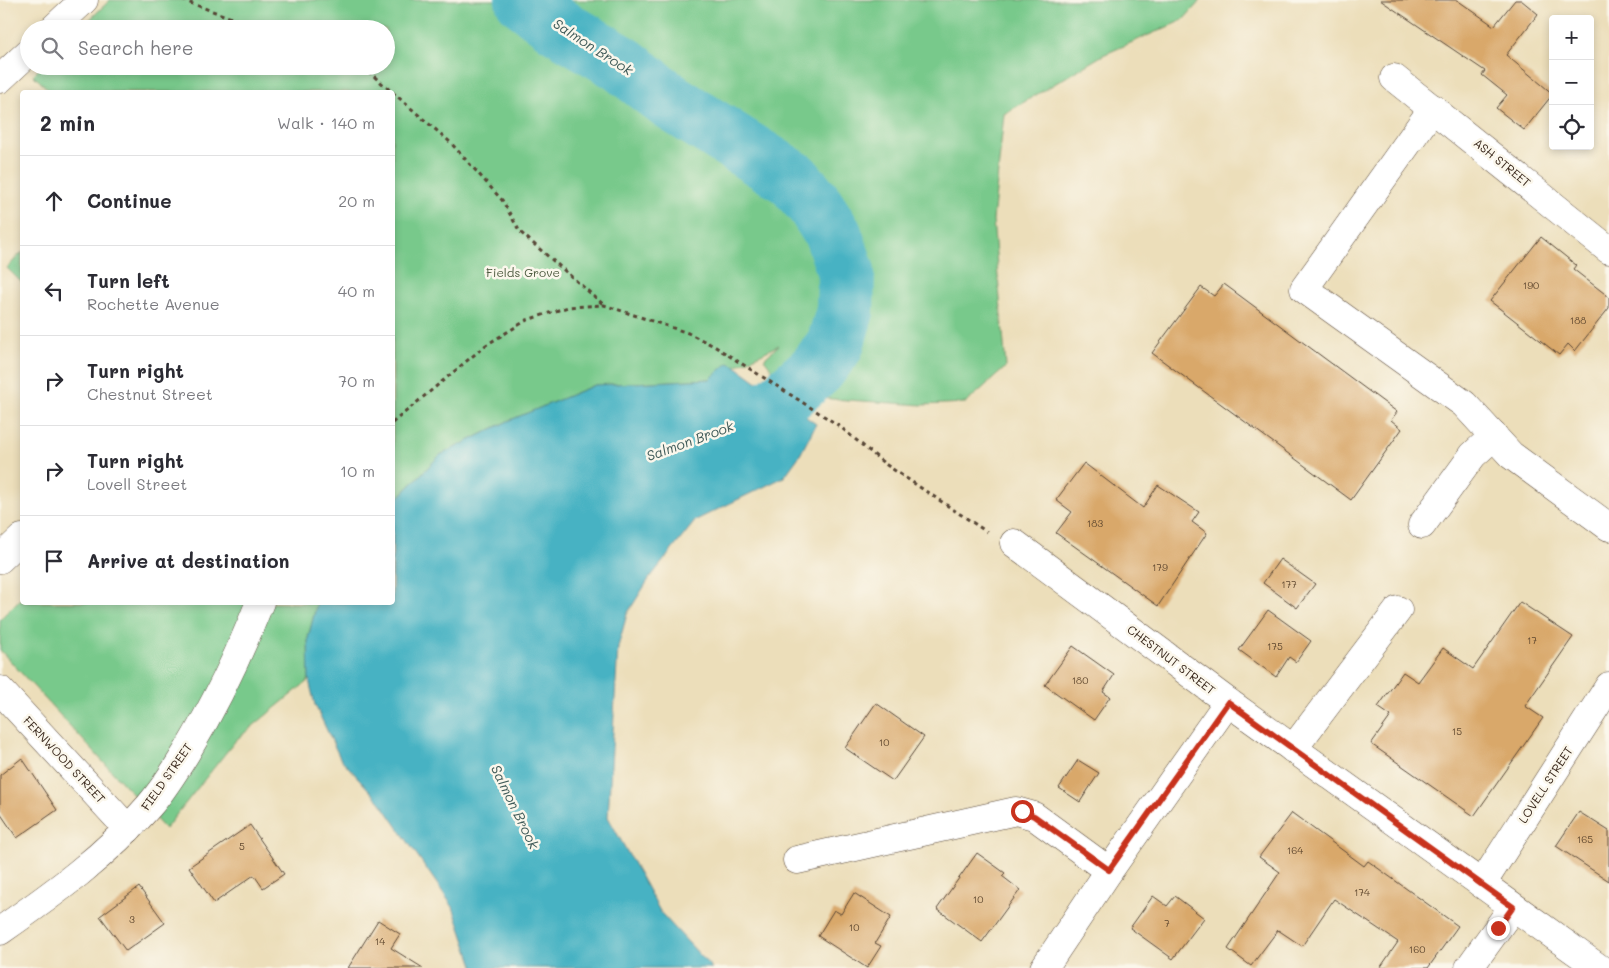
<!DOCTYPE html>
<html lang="en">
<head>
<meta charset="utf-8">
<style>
	body { margin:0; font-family:Mali,sans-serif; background:#f2f2f3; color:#2b2b33 }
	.controls { position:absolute; right:15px; top:15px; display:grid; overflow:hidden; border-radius:5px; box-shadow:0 2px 8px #0003 }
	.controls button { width:45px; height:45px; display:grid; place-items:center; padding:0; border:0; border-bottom:1px solid #e1e1e2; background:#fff; color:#2b2b33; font:25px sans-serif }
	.stop { position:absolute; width:15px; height:15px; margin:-11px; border:4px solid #c8321e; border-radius:50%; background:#fff }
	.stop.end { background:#c8321e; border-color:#fff; box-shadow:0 1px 5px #0008 }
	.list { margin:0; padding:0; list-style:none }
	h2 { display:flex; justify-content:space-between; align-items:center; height:65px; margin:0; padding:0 20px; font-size:21px }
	h2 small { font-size:16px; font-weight:400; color:#7c7c81 }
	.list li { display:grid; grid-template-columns:32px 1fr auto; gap:15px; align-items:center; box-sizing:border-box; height:90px; padding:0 20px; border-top:1px solid #e1e1e2 }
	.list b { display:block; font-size:19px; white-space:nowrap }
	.list p { margin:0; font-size:16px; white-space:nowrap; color:#7c7c81 }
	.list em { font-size:16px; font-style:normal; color:#7c7c81 }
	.icon { flex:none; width:28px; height:28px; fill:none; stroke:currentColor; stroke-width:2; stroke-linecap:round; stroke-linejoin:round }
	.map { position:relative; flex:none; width:1609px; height:968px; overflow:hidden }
	.search { position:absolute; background:#fff; box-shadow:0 2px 8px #0003; left:20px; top:20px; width:375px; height:55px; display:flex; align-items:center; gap:12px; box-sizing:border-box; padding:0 18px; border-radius:28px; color:#7c7c81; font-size:19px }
	.panel { position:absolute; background:#fff; box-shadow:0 2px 8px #0003; left:20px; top:90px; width:375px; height:515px; border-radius:5px }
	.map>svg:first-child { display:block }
	.green { fill:#78c98b; stroke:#5a7a54 }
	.water { fill:#46b2c3; stroke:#406e70 }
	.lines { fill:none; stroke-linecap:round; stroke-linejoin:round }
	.river { stroke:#46b2c3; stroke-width:58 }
	.building { fill:#d9a86a }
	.minor-casing { stroke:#564535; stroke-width:29 }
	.path { stroke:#564535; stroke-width:3; stroke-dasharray:4 4; stroke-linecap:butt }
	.minor { stroke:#fff; stroke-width:28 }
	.route { stroke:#c8321e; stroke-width:6 }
	.labels { text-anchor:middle; stroke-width:5; stroke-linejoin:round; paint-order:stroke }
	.number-label { font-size:10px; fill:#624a31 }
	.street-label { font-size:12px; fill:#3b2a1e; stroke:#fbf7ec }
	.park-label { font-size:12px; fill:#4d5a3f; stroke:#fbf7ec }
	.water-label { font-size:14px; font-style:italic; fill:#3f5a58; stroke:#fbf7ec }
</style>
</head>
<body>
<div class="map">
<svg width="1609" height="968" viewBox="0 0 1609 968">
	<rect width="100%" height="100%" fill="#fbf7ec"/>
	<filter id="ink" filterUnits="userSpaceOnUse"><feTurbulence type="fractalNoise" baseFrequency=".02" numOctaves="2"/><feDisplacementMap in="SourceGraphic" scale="10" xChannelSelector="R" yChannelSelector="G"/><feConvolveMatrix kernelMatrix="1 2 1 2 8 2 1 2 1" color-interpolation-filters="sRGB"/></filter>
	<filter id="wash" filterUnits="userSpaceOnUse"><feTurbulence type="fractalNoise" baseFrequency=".0096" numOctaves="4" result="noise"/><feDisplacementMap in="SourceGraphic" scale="20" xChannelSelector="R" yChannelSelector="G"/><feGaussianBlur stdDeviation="1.12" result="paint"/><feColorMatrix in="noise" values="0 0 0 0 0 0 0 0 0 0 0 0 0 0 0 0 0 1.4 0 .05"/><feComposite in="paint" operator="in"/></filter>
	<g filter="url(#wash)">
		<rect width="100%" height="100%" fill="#ecdeba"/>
		<!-- green -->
		<g class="green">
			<polygon points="110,0 1201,0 1183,20 1103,55 1004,114 993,220 1006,367 966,403 922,405 802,397 778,377 764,359 779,345 710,379 595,385 508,421 440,455 393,503 392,92 51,92 33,75 42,66 386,66 386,29 80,29"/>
			<polygon points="22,252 22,283 7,268"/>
			<polygon points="22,597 22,602 317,603 308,638 309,680 236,740 165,829 0,650 0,619"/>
		</g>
		<!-- water -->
		<polygon class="water" points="728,363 734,365 816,424 800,455 784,477 696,520 649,579 627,614 618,647 608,817 661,913 712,968 474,968 453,907 381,803 340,758 315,705 309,680 308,638 317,603 392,602 393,503 440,455 508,421 595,385 710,379"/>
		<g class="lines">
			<!-- river -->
			<polyline class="river" points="524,0 557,25 622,64 671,102 793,179 814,204 833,234 846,272 845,311 835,345 817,369 777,404 745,421 709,433"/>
		</g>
		<g id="blocks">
			<!-- building -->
			<g class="building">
				<polygon points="1380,0 1457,0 1494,26 1515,0 1521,0 1538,14 1506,55 1553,94 1524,130 1496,108 1507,95 1482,75 1485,71"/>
				<polygon points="1541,237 1576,265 1573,269 1609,297 1609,308 1575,351 1568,344 1559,355 1490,301"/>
				<polygon points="1224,284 1397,412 1391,420 1402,429 1351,500 1152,353 1201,287 1214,296"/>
				<polygon points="1084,463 1143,508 1158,485 1199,512 1192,522 1207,533 1158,606 1056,533 1072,512 1056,500"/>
				<polygon points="1280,559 1315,584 1297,608 1263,583"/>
				<polygon points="1520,602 1573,637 1525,706 1543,718 1474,816 1371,744 1391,716 1378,707 1403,672 1418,682 1443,648 1473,669"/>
				<polygon points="1268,610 1311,641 1296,662 1289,657 1276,677 1239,650"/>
				<polygon points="1073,646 1114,675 1103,692 1110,697 1094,720 1045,685"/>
				<polygon points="876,703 924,737 893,781 845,748"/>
				<polygon points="22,758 57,810 17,838 0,813 0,775"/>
				<polygon points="1078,760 1099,773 1080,802 1059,788"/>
				<polygon points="1579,812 1609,831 1609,881 1556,846"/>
				<polygon points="1292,813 1364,866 1368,861 1458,926 1428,968 1380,968 1398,942 1334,899 1302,946 1278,930 1251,966 1228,949 1280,872 1259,857"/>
				<polygon points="250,825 284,874 263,888 254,875 214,903 189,867"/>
				<polygon points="977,853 1005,873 1002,876 1020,890 982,942 937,909"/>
				<polygon points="139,887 165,923 126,951 100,916"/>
				<polygon points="854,893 891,917 875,943 881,946 867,968 818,936 834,910 841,914"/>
				<polygon points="1153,896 1167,906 1175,896 1204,918 1173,959 1130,928"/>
				<polygon points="378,920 400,934 391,948 423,968 348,968"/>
			</g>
		</g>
	</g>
	<g filter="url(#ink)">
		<use href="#blocks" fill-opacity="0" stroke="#564535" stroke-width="1"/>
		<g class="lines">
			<!-- minor casing -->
			<g class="minor-casing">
				<g id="minor">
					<polyline points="53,29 84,0"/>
					<polyline points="1394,78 1609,250"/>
					<polyline points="0,79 29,52"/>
					<polyline points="1433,108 1304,289 1464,404 1511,455 1609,527"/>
					<polyline points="1422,525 1473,455 1494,436"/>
					<polyline points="1014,543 1228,702 1599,968"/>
					<polyline points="0,559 22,538"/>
					<polyline points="0,690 128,829"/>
					<polyline points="1293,749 1398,610"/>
					<polyline points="797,860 1016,811 1034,816 1109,871"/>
					<polyline points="1482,884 1609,686"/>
					<path d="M0,931C53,894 107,855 149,806C163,790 175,771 186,753C215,705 239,655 260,602"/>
					<polyline points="1044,968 1109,871 1228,702"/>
					<polyline points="1469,968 1513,907"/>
				</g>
			</g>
			<!-- path -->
			<g class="path">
				<polyline points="182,0 262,29"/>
				<polyline points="362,66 450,142 502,200 520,232 604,305"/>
				<polyline points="392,423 486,345 527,320 568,307 604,305 688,333 714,346 838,425 885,464 987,532"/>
			</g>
			<!-- minor -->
			<use href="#minor" class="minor"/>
		</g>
	</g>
	<g class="lines" filter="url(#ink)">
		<!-- route -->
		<polyline class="route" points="1022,811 1034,816 1109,870 1228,702 1513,907 1498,928"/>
	</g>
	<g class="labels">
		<!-- number labels -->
		<g class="number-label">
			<text x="1531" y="289">190</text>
			<text x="1578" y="324">188</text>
			<text x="1095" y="527">183</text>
			<text x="1160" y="571">179</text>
			<text x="1289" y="588">177</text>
			<text x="1532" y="644">17</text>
			<text x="1275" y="650">175</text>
			<text x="1080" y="684">180</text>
			<text x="1457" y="735">15</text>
			<text x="884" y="746">10</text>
			<text x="1585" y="843">165</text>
			<text x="242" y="850">5</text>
			<text x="1295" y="854">164</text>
			<text x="1362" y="896">174</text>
			<text x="978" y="903">10</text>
			<text x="132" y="923">3</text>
			<text x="1167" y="927">7</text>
			<text x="854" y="931">10</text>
			<text x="380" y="945">14</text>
			<text x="1417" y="953">160</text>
		</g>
		<!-- street labels -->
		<g class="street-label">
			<text transform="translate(1502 163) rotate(39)" y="4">ASH STREET</text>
			<text transform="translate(1171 660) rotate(37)" y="4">CHESTNUT STREET</text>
			<text transform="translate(64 760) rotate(47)" y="4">FERNWOOD STREET</text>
			<text transform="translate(167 777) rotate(-55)" y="4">FIELD STREET</text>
			<text transform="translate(1546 785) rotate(-57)" y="4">LOVELL STREET</text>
		</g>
		<!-- park labels -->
		<g class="park-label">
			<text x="523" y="277">Fields Grove</text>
		</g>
		<!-- water labels -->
		<g class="water-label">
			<text transform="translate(593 47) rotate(33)" y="5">Salmon Brook</text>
			<text transform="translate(690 441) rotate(-20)" y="5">Salmon Brook</text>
			<text transform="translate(515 807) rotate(64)" y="5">Salmon Brook</text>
		</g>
	</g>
</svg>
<div class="controls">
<button>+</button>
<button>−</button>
<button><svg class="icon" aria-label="locate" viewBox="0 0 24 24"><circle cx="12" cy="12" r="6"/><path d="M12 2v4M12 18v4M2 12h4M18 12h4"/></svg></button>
</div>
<div class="stop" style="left:1022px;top:811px"></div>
<div class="stop end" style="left:1498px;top:928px"></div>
<div class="search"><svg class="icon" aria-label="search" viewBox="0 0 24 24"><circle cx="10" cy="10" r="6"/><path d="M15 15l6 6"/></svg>Search here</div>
<section class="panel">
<h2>2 min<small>Walk · 140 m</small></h2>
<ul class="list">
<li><svg class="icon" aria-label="ahead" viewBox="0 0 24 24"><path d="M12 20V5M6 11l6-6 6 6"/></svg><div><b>Continue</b></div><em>20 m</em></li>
<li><svg class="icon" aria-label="left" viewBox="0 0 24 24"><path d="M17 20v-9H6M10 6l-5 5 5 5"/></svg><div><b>Turn left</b><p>Rochette Avenue</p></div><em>40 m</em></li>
<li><svg class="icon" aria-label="right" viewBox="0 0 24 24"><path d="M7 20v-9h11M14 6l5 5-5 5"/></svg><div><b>Turn right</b><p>Chestnut Street</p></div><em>70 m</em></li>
<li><svg class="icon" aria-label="right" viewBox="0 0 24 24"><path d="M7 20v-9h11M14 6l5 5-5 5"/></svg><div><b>Turn right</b><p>Lovell Street</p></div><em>10 m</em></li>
<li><svg class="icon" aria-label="arrive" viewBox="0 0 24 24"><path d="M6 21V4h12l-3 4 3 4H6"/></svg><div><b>Arrive at destination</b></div></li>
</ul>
</section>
</div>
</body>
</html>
